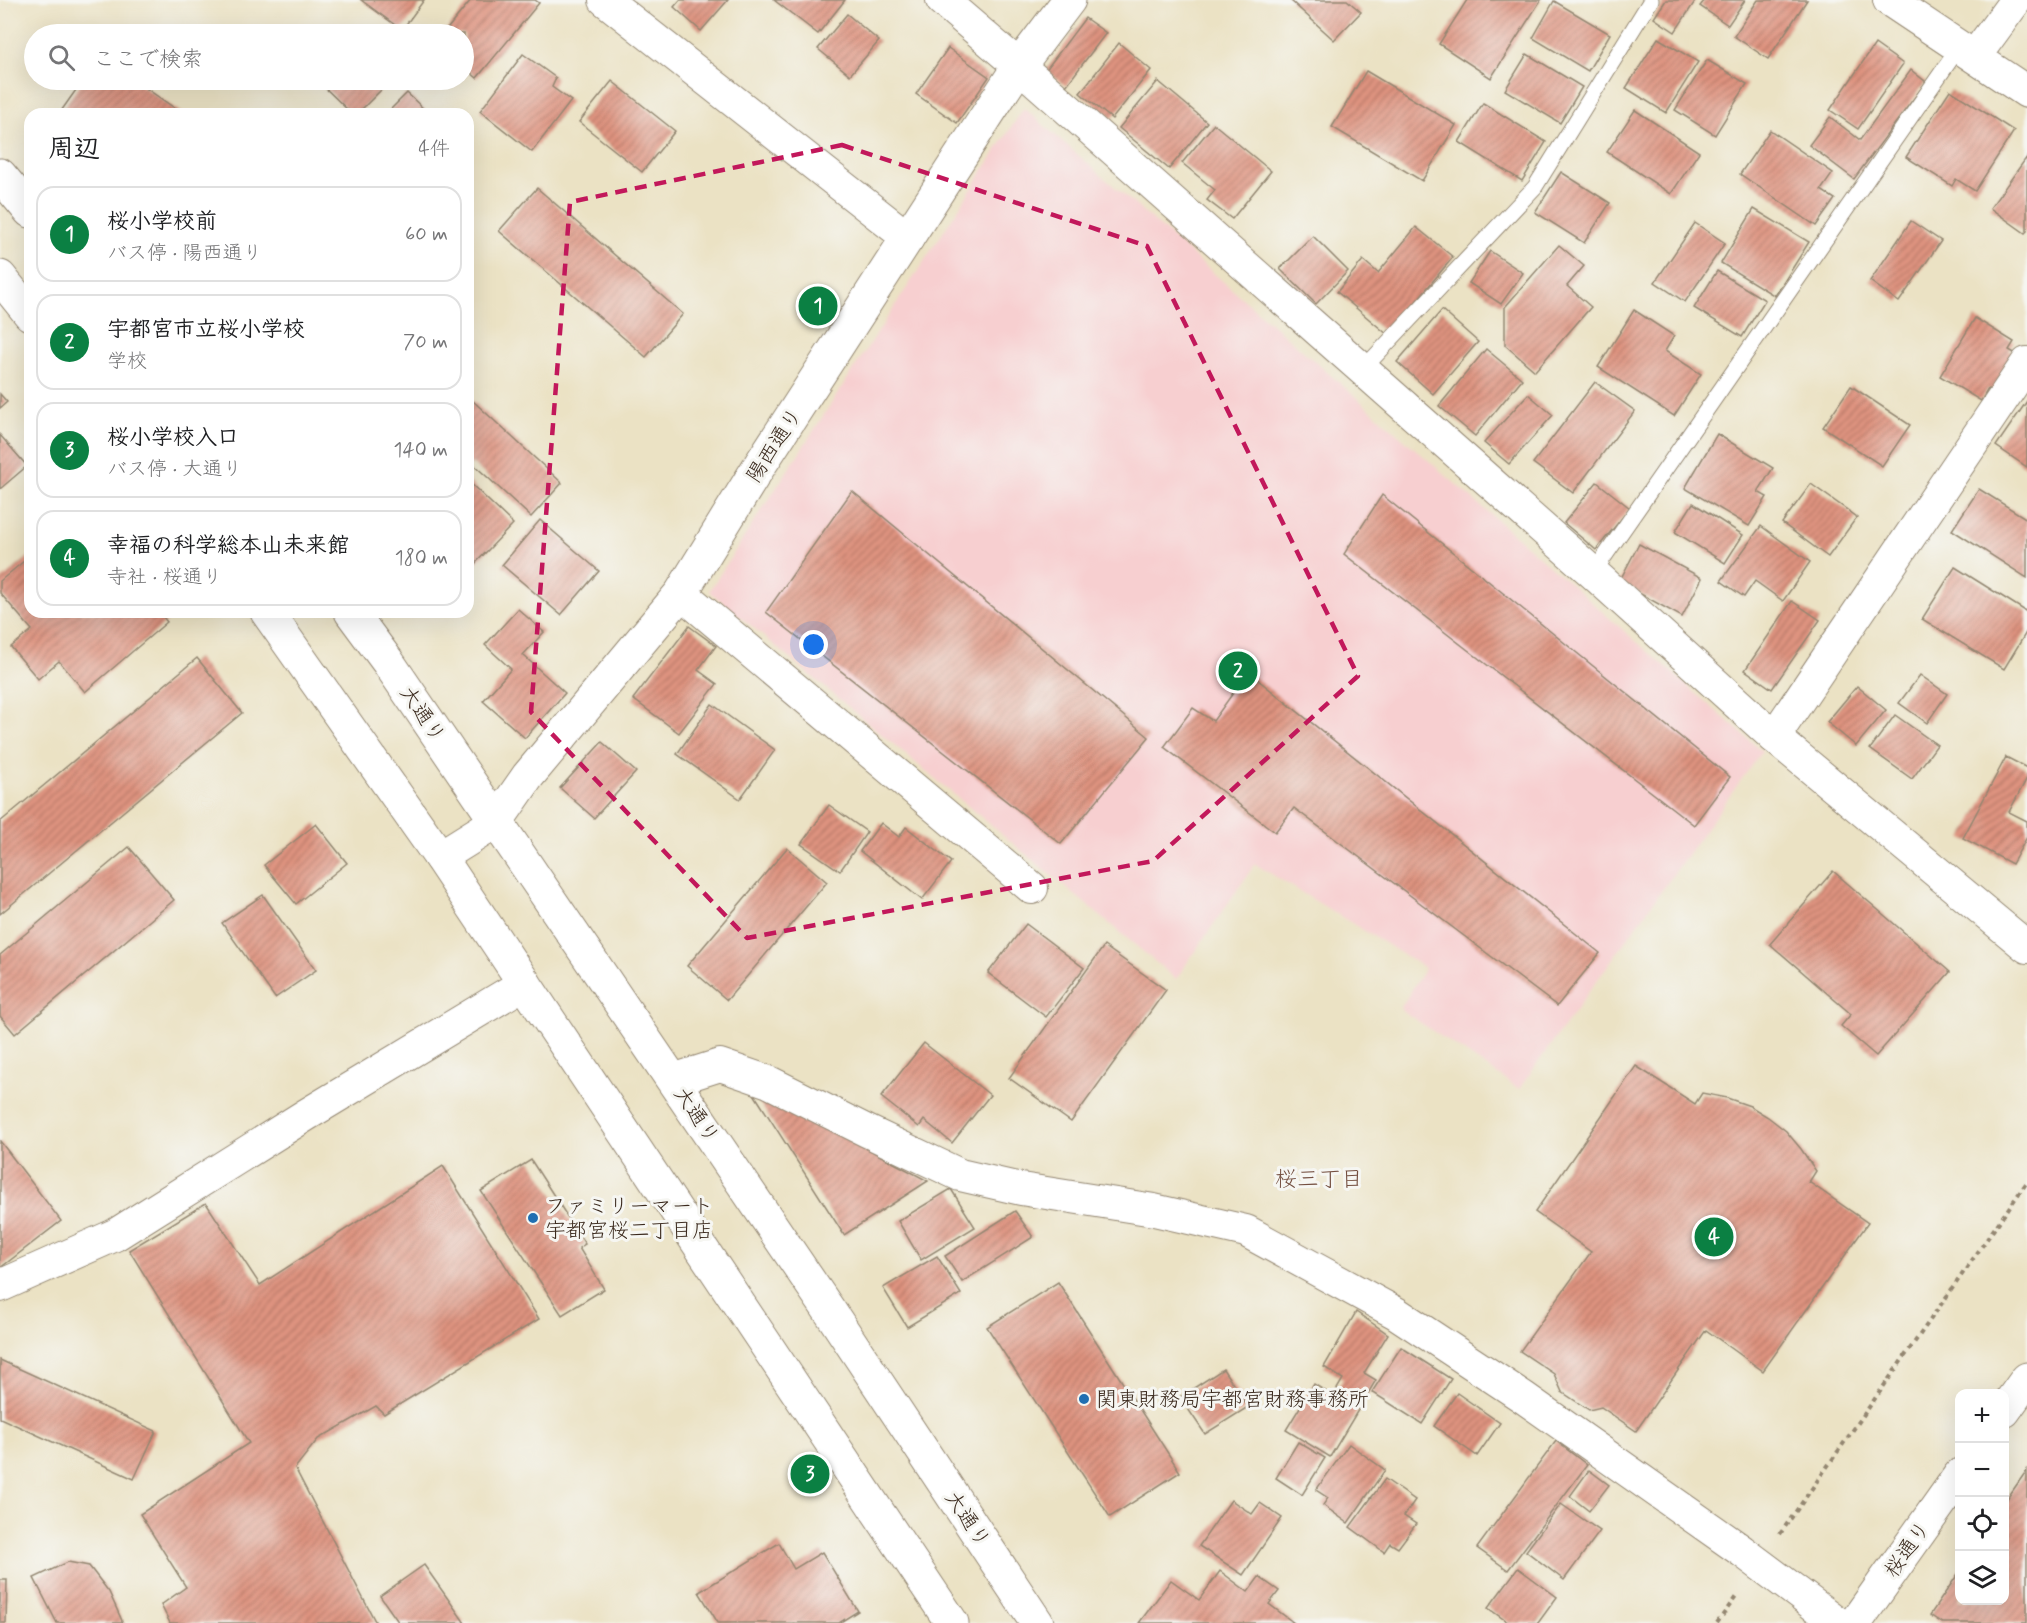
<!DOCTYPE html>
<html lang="ja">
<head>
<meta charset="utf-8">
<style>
	body { margin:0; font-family:Mynerve,"Klee One",sans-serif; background:#f2f2f2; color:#202124 }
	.controls { position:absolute; right:18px; bottom:18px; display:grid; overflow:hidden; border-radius:12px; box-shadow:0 6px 24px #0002 }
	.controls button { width:54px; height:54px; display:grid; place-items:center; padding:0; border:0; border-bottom:2px solid #e0e0e0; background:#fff; color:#202124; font:30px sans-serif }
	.you { position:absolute; left:814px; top:645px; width:21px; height:21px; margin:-15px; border:4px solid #fff; border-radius:50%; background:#1a73e8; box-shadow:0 0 0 9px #1a73e833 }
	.badge { display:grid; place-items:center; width:39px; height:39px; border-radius:50%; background:#0b8043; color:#fff; font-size:20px; font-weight:700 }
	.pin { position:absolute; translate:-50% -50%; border:3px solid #fff; box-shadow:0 2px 6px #0006 }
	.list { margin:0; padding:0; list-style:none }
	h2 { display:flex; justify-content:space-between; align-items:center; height:78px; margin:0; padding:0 24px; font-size:26px }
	h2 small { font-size:20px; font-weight:400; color:#757577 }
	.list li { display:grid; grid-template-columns:39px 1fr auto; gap:18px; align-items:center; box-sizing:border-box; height:96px; margin:0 12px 12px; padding:0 12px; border:2px solid #e0e0e0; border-radius:18px }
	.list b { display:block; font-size:22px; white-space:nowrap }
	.list p { margin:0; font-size:20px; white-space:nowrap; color:#757577 }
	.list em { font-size:20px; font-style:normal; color:#757577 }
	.icon { flex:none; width:33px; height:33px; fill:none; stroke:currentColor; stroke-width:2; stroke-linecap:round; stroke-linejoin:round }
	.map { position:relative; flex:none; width:2027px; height:1623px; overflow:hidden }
	.search { position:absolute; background:#fff; box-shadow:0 6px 24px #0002; left:24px; top:24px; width:450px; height:66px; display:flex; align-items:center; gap:15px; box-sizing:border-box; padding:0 21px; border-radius:33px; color:#757577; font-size:22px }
	.panel { position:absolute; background:#fff; box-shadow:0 6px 24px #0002; left:24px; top:108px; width:450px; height:510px; border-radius:18px }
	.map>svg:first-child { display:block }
	.built { fill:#f7cfd0 }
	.building { fill:url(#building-hatch) }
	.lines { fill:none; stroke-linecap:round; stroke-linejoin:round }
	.service-casing { stroke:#938671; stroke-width:17 }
	.minor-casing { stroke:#938671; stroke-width:34 }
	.tertiary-casing { stroke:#938671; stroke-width:35 }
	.primary-casing { stroke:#938671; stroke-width:35 }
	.trunk-casing { stroke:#938671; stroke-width:35 }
	.path { stroke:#938671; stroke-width:4; stroke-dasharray:4.5 4.5; stroke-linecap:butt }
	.service { stroke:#fff; stroke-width:15 }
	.minor { stroke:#fff; stroke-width:32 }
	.tertiary { stroke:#fff; stroke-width:33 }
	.primary { stroke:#fff; stroke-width:33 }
	.trunk { stroke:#fff; stroke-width:33 }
	.marked { fill:none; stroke:#c2185b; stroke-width:4.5; stroke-dasharray:12 8; stroke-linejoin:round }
	.poi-dot { fill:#1f6fb2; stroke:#f6f6f2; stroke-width:2 }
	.labels { text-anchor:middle; stroke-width:6; stroke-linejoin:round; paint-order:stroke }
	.street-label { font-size:21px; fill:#3b2a1e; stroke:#f6f6f2 }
	.poi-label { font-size:21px; fill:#3b2a1e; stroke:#f6f6f2; text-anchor:start }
	.neighbourhood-label { font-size:22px; fill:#744f40; stroke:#f6f6f2 }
</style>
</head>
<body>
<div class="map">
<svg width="2027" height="1623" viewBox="0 0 2027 1623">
	<defs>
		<pattern id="building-hatch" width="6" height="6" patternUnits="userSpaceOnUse" patternTransform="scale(1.5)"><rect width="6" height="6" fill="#de937f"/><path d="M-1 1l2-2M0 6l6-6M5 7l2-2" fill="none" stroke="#b57867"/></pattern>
	</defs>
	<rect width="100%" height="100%" fill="#f6f6f2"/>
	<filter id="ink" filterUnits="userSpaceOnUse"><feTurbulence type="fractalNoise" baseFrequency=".0167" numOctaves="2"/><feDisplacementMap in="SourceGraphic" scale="12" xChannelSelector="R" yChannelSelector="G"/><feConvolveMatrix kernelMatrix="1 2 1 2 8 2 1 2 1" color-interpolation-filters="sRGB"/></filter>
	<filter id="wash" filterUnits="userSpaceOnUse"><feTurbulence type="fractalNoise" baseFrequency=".008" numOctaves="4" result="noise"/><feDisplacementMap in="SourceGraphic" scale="24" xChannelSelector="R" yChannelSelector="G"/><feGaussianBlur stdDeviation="1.35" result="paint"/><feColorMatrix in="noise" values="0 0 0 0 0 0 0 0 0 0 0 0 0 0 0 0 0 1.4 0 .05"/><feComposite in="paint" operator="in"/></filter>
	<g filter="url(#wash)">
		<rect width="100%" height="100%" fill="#ebe2c4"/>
		<!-- built -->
		<polygon class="built" points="1024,108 1762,751 1519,1089 1400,1009 1425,968 1255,864 1176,979 709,591"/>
		<g id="blocks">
			<!-- building -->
			<g class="building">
				<polygon points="361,0 424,0 402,30"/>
				<polygon points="471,0 535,0 539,3 477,78 464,67 464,34 443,34"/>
				<polygon points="680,0 728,0 701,31 674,7"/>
				<polygon points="774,0 845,0 818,34"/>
				<polygon points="1290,0 1347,0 1361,12 1334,40"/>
				<polygon points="1467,0 1541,0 1491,78 1439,44"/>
				<polygon points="1666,0 1696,0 1675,32 1654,18"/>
				<polygon points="1705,0 1745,0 1728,25 1700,6"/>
				<polygon points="1758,0 1807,0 1768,59 1734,36"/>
				<polygon points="1554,1 1610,34 1588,71 1533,38"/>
				<polygon points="847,14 879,41 850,75 818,49"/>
				<polygon points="1085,18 1106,33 1066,86 1045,71"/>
				<polygon points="1658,38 1698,62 1666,113 1626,88"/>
				<polygon points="1119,43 1151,70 1112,119 1080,93"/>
				<polygon points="1875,44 1903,64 1858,129 1830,110"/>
				<polygon points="948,48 989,77 957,123 916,94"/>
				<polygon points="523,54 556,78 552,87 571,101 532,152 480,111"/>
				<polygon points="1527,54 1582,87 1560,123 1505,90"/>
				<polygon points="1707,60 1747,84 1715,135 1675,110"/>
				<polygon points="1911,70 1926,82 1854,179 1809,145 1830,117 1860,140"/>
				<polygon points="1366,71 1456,125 1422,181 1332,127"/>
				<polygon points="83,80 134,80 183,114 59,114"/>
				<polygon points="317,80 389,80 390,81 357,114 352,114"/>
				<polygon points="612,81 675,131 642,172 579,122"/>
				<polygon points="1158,81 1207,122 1169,169 1119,128"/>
				<polygon points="1950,90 2014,131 1975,191 1956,179 1952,186 1906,157"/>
				<polygon points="407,93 429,114 386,114"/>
				<polygon points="1483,103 1546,142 1522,181 1459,142"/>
				<polygon points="1635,110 1699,152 1671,194 1607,152"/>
				<polygon points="1214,124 1271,171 1232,219 1207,200 1215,190 1182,163"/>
				<polygon points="1770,130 1833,173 1821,190 1835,199 1816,226 1740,174"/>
				<polygon points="2027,157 2027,231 2025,233 1990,208"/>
				<polygon points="1561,172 1610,203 1584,243 1535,212"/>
				<polygon points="537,188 683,314 646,357 499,231"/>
				<polygon points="1754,209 1809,242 1775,296 1721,263"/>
				<polygon points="1911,221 1941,241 1899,302 1870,281"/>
				<polygon points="1695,223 1725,243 1685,302 1655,282"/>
				<polygon points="1416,227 1453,257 1388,335 1337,292 1363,260 1378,273"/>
				<polygon points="1313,236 1348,271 1316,304 1280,269"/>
				<polygon points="1559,245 1584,266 1567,286 1591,307 1535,371 1505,345 1505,307"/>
				<polygon points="1490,251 1523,273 1501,304 1469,283"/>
				<polygon points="1717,271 1765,300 1742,337 1694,308"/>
				<polygon points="1442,310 1478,342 1433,394 1397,362"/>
				<polygon points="1634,310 1674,336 1665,351 1701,374 1674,416 1598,367"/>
				<polygon points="1975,318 2014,342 2009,350 2018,355 1994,394 1988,389 1981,401 1940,376"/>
				<polygon points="1486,349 1522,379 1475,436 1439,406"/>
				<polygon points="1595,382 1635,411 1573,493 1533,463"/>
				<polygon points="1851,386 1910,425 1882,466 1823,427"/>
				<polygon points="0,394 7,402 0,408"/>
				<polygon points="1528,394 1553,415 1509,464 1484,443"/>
				<polygon points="473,401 562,483 531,517 472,463 468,467 468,406"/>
				<polygon points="2027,401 2027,467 1996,446"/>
				<polygon points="1717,434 1773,468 1758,492 1767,497 1749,526 1685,488"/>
				<polygon points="0,435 27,466 0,489"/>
				<polygon points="468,481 513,524 468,571"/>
				<polygon points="1597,482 1630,508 1596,550 1564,523"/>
				<polygon points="1811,484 1857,517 1828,557 1782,523"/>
				<polygon points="1979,489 2027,519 2027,578 1952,530"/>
				<polygon points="852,491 1149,737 1061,844 766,612"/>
				<polygon points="1382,495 1730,777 1694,825 1344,554"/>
				<polygon points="1693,503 1743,535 1725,563 1675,532"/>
				<polygon points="540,520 599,571 561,615 502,565"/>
				<polygon points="1761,526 1810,562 1783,601 1755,581 1744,597 1721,581"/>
				<polygon points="1639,544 1702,578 1682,617 1619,582"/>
				<polygon points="30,556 30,612 159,612 167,622 85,692 59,661 38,679 11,647 32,630 0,593 0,581"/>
				<polygon points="1955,567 2027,612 2027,631 2004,669 1922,619"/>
				<polygon points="1792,601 1820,620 1772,689 1745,670"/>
				<polygon points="518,609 544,632 523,655 565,693 525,738 483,701 511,669 485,645"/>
				<polygon points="689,626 716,646 698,670 717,684 679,733 633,699"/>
				<polygon points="197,658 242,713 0,914 0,822"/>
				<polygon points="1248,672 1600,953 1557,1006 1294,808 1275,832 1164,747 1193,708 1213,721"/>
				<polygon points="1920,675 1947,694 1927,723 1899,703"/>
				<polygon points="1857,686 1886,710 1856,746 1827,722"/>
				<polygon points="712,704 775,750 740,799 677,754"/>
				<polygon points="1895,715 1937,745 1912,779 1870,749"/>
				<polygon points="602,742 636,772 594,818 560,788"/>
				<polygon points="2006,757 2027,768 2027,778 2009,812 2027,821 2027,837 2012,864 1963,838"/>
				<polygon points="829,805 867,832 840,871 801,844"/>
				<polygon points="881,823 899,837 906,827 951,862 922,900 860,851"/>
				<polygon points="316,824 347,863 296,904 264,865"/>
				<polygon points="129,847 174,900 15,1034 0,1016 0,955"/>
				<polygon points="787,848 827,882 727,1000 687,966"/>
				<polygon points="1833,871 1950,972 1876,1056 1841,1026 1851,1014 1770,944"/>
				<polygon points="263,895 316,970 275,998 222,923"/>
				<polygon points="1026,924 1084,968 1046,1017 988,973"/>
				<polygon points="1104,946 1166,990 1071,1122 1009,1078"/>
				<polygon points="924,1043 990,1095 952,1143 924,1120 919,1127 881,1097"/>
				<polygon points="1636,1066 1695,1104 1702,1093 1727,1098 1750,1106 1768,1117 1786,1131 1801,1149 1816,1171 1809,1182 1868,1223 1763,1371 1706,1330 1636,1431 1601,1407 1589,1410 1562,1392 1554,1374 1520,1351 1591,1252 1535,1212"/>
				<polygon points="749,1086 928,1181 844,1235"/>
				<polygon points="0,1141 61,1221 0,1268"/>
				<polygon points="531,1160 585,1244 579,1248 604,1289 562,1315 481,1191"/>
				<polygon points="443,1166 539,1319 384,1414 376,1406 318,1439 295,1468 376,1623 170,1623 161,1605 186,1587 140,1514 249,1443 129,1250 206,1203 260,1285"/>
				<polygon points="951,1189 975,1227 921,1260 898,1221"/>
				<polygon points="1015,1211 1033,1237 962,1282 945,1256"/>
				<polygon points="937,1256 961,1294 907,1327 883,1288"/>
				<polygon points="1058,1282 1180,1472 1110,1517 987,1327"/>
				<polygon points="1356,1312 1388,1334 1364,1373 1376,1380 1330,1457 1286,1430 1314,1384 1333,1396 1343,1379 1324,1367"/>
				<polygon points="1401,1347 1451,1379 1422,1424 1372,1392"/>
				<polygon points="0,1360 156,1431 134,1479 0,1418"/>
				<polygon points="1223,1369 1248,1407 1205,1434 1180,1397"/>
				<polygon points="1457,1393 1500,1423 1477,1456 1434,1426"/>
				<polygon points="1556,1441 1587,1465 1508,1570 1477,1548"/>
				<polygon points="1298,1442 1325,1458 1302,1495 1276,1478"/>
				<polygon points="1349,1444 1385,1470 1348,1523 1323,1505 1328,1498 1316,1490"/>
				<polygon points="1589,1470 1609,1485 1589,1511 1570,1496"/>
				<polygon points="2027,1470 2027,1623 1942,1623 1930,1615 1960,1571 1960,1600 2004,1600 2004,1503"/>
				<polygon points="1385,1479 1415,1500 1404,1516 1416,1524 1398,1548 1390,1543 1384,1552 1350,1527"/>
				<polygon points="1231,1500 1252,1514 1260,1503 1282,1518 1243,1575 1199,1546"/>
				<polygon points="1561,1504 1600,1531 1564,1580 1526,1551"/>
				<polygon points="779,1543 794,1569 822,1552 858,1611 839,1623 718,1623 699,1592"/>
				<polygon points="68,1562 89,1566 109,1592 123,1623 57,1623 34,1578"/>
				<polygon points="424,1565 465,1623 399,1623 380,1596"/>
				<polygon points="1518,1568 1557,1597 1538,1623 1509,1623 1488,1608"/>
				<polygon points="1220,1571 1248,1592 1259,1577 1279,1591 1269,1604 1294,1623 1139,1623 1171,1580 1199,1600"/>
				<polygon points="0,1580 7,1580 6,1623 0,1623"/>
			</g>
		</g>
	</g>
	<g filter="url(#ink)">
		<use href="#blocks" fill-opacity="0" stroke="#938671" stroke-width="1.5"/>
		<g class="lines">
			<!-- service casing -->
			<g class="service-casing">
				<g id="service">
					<polyline points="1363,369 1535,187 1651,0"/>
					<polyline points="1593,573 1960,46"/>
				</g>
			</g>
			<!-- minor casing -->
			<g class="minor-casing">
				<g id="minor">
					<polyline points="605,0 908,238"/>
					<polyline points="942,0 1019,66 1593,573 1774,737 2027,947"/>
					<polyline points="1889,0 2027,92"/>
					<polyline points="1975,56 2016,0"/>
					<polyline points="681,593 1032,888"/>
					<polyline points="1774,737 2027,363"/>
					<polyline points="673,1080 720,1065 769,1082 867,1131 960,1175 1021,1189 1154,1210 1246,1231 1396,1313 1523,1397 1742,1551 1838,1623"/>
					<polyline points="0,1286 115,1235 306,1115 525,983"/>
				</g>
			</g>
			<!-- tertiary casing -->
			<g class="tertiary-casing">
				<polyline id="tertiary" points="440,857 496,822 528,776 681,593 758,468 1019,66 1069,0"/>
			</g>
			<!-- primary casing -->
			<g class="primary-casing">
				<g id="primary">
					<polyline points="2004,1411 2027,1379"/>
					<polyline points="1855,1623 1960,1475"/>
				</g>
			</g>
			<!-- trunk casing -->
			<g class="trunk-casing">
				<g id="trunk">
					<polyline points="0,175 30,211"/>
					<polyline points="0,277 30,314"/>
					<polyline points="267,612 440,857 952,1623"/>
					<polyline points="351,612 388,662 831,1313 1037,1623"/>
				</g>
			</g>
			<!-- path -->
			<g class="path">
				<polyline points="1780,1534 2027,1182"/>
				<polyline points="1717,1623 1738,1594"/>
			</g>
			<!-- service -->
			<use href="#service" class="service"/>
			<!-- minor -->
			<use href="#minor" class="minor"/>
			<!-- tertiary -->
			<use href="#tertiary" class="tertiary"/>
			<!-- primary -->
			<use href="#primary" class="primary"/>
			<!-- trunk -->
			<use href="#trunk" class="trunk"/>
		</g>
	</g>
	<!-- marked area -->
	<path class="marked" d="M842,145L1147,246L1358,676L1153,861L747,938L531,712L570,202Z"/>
	<!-- markers -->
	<g class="poi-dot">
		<circle cx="533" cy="1218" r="6"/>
		<circle cx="1084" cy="1399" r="6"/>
	</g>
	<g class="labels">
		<!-- street labels -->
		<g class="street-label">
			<text transform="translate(774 445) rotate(-57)" y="7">陽西通り</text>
			<text transform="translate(423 714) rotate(56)" y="7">大通り</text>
			<text transform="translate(697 1115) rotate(56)" y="7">大通り</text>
			<text transform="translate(968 1519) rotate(56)" y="7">大通り</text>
			<text transform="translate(1907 1549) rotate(-55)" y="7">桜通り</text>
		</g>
		<!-- poi labels -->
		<g class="poi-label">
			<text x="545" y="1213">ファミリーマート<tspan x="545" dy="24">宇都宮桜二丁目店</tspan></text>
			<text x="1096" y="1406">関東財務局宇都宮財務事務所</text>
		</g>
		<!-- neighbourhood labels -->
		<g class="neighbourhood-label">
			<text x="1319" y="1186">桜三丁目</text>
		</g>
	</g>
</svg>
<div class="controls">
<button>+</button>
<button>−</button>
<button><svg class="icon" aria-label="locate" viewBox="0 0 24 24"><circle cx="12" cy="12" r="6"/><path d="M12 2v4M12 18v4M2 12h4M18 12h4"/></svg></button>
<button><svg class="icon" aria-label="layers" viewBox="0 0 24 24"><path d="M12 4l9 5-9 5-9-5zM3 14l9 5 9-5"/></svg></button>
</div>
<div class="you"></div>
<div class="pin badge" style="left:818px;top:306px">1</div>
<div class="pin badge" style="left:1238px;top:671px">2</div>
<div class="pin badge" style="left:810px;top:1474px">3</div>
<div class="pin badge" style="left:1714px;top:1237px">4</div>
<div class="search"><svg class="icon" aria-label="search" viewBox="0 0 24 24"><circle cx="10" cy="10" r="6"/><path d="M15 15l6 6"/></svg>ここで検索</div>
<section class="panel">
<h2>周辺<small>4件</small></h2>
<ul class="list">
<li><span class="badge">1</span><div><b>桜小学校前</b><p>バス停 · 陽西通り</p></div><em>60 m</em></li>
<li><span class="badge">2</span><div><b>宇都宮市立桜小学校</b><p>学校</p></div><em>70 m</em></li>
<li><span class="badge">3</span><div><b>桜小学校入口</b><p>バス停 · 大通り</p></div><em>140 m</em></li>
<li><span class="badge">4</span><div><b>幸福の科学総本山未来館</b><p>寺社 · 桜通り</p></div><em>180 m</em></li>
</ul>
</section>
</div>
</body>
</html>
